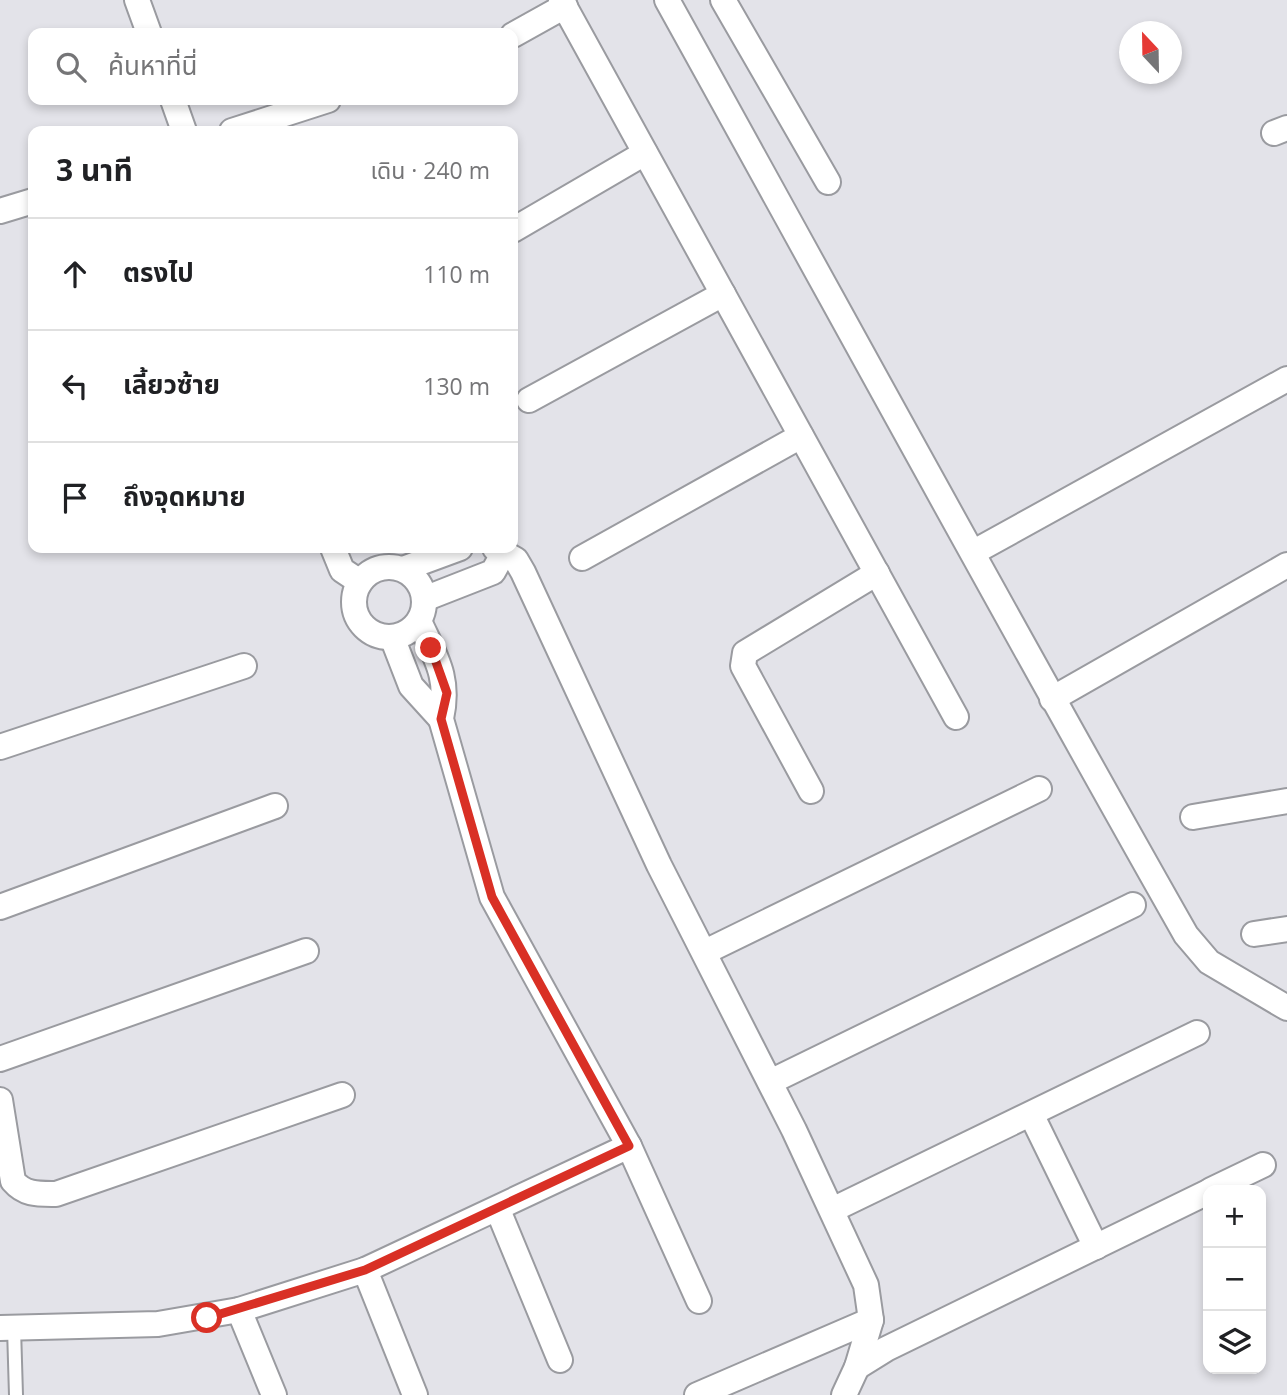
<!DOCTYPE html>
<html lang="th">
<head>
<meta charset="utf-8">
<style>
	body { margin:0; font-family:"Open Sans","Noto Sans Thai",sans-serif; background:#f6f6f6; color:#202124 }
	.controls { position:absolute; right:21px; bottom:21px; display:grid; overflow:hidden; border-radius:14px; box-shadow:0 4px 10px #0003 }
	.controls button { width:63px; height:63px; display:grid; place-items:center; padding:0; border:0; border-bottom:2px solid #e0e0e0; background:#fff; color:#202124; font:35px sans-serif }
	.compass { position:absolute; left:1119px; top:21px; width:63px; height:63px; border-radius:50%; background:#fff; box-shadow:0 4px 10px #0003; rotate:338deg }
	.stop { position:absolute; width:21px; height:21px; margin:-16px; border:5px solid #d93025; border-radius:50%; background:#fff }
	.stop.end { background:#d93025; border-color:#fff; box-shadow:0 2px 7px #0008 }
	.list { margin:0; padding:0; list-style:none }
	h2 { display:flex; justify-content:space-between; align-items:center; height:91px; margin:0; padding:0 28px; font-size:30px }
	h2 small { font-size:23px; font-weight:400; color:#757577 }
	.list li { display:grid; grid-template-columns:46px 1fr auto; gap:21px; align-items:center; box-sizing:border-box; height:112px; padding:0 28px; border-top:2px solid #e0e0e0 }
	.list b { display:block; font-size:26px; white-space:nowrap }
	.list em { font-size:23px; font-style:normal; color:#757577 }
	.icon { flex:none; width:38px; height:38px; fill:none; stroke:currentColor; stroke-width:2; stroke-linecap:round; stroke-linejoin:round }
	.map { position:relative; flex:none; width:1287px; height:1395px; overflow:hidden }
	.search { position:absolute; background:#fff; box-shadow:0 4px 10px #0003; left:28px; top:28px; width:490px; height:77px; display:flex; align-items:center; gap:18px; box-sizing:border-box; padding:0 24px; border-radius:14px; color:#757577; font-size:26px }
	.panel { position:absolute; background:#fff; box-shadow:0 4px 10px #0003; left:28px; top:126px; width:490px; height:427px; border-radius:14px }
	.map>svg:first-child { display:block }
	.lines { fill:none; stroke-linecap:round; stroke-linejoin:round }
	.lane-casing { stroke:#9a9ba0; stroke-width:16 }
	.street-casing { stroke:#9a9ba0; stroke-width:28 }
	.lane { stroke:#fff; stroke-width:12 }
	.street { stroke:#fff; stroke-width:24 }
	.route { stroke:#d93025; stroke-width:9 }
</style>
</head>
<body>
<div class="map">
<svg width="1287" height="1395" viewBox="0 0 1287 1395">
	<rect width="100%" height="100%" fill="#e3e3e9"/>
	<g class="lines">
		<!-- lane casing -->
		<g class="lane-casing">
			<polyline id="lane" points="14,1328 16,1395"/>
		</g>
		<!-- street casing -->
		<g class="street-casing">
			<g id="street">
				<polyline points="137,0 149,33"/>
				<polyline points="561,0 956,717"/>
				<path d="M667,0C840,312 1010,625 1186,935L1209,962L1287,1008"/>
				<polyline points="723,0 828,182"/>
				<polyline points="513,35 565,6"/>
				<polyline points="173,100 184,131"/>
				<polyline points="232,131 328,100"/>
				<polyline points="1274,133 1287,128"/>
				<polyline points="0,211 33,201"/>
				<polyline points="513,230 645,153"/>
				<polyline points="529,400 723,294"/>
				<polyline points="333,548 342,570 360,582"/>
				<polyline points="495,548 516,560 523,572 659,865 794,1130 866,1285 871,1320 857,1367 844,1395"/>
				<polyline points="974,552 1287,379"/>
				<polyline points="582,558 801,436"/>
				<circle cx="389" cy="602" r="35"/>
				<polyline points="403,569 460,548"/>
				<polyline points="424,599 493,572 504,552"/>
				<path d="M419,621C436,658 450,678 441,719L492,897L629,1146L699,1301"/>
				<polyline points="392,637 411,686 441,719"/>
				<polyline points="1052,699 1287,565"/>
				<polyline points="0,747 244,666"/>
				<polyline points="811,791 743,666 745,653 877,573"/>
				<polyline points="1193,817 1287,801"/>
				<polyline points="0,907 275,806"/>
				<polyline points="1254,934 1287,929"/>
				<polyline points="705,952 1039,789"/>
				<polyline points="0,1059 306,951"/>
				<polyline points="770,1082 1133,905"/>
				<path d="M0,1100L13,1181C25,1195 38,1194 56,1194L342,1095"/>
				<polyline points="1032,1116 1096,1247"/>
				<polyline points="1211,1190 1263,1165"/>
				<polyline points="498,1210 560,1360"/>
				<polyline points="832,1210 1197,1033"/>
				<polyline points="365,1270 415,1395"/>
				<polyline points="239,1310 274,1395"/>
				<polyline points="0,1328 158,1324 239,1310 365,1270 629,1146"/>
				<polyline points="857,1367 886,1349 1208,1192"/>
				<polyline points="697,1395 871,1320"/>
			</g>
		</g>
		<!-- lane -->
		<use href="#lane" class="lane"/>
		<!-- street -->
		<use href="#street" class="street"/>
	</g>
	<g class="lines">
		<!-- route -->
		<polyline class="route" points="207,1318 365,1270 629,1146 492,897 441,719 447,693 431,648"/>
	</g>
</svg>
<div class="controls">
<button>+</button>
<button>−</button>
<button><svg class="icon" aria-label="layers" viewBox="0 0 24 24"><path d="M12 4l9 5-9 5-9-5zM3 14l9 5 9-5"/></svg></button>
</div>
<svg class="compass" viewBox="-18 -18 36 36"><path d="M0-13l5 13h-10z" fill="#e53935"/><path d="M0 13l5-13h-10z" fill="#757577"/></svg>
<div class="stop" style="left:207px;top:1318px"></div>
<div class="stop end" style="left:431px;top:648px"></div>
<div class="search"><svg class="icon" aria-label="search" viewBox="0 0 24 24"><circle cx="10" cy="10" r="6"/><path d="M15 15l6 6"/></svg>ค้นหาที่นี่</div>
<section class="panel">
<h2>3 นาที<small>เดิน · 240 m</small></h2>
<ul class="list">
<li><svg class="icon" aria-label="ahead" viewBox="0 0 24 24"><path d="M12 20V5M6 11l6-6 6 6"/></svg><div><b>ตรงไป</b></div><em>110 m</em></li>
<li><svg class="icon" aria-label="left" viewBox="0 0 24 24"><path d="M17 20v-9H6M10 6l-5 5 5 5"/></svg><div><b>เลี้ยวซ้าย</b></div><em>130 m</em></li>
<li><svg class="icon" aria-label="arrive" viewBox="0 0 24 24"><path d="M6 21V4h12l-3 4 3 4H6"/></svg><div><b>ถึงจุดหมาย</b></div></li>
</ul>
</section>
</div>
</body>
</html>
